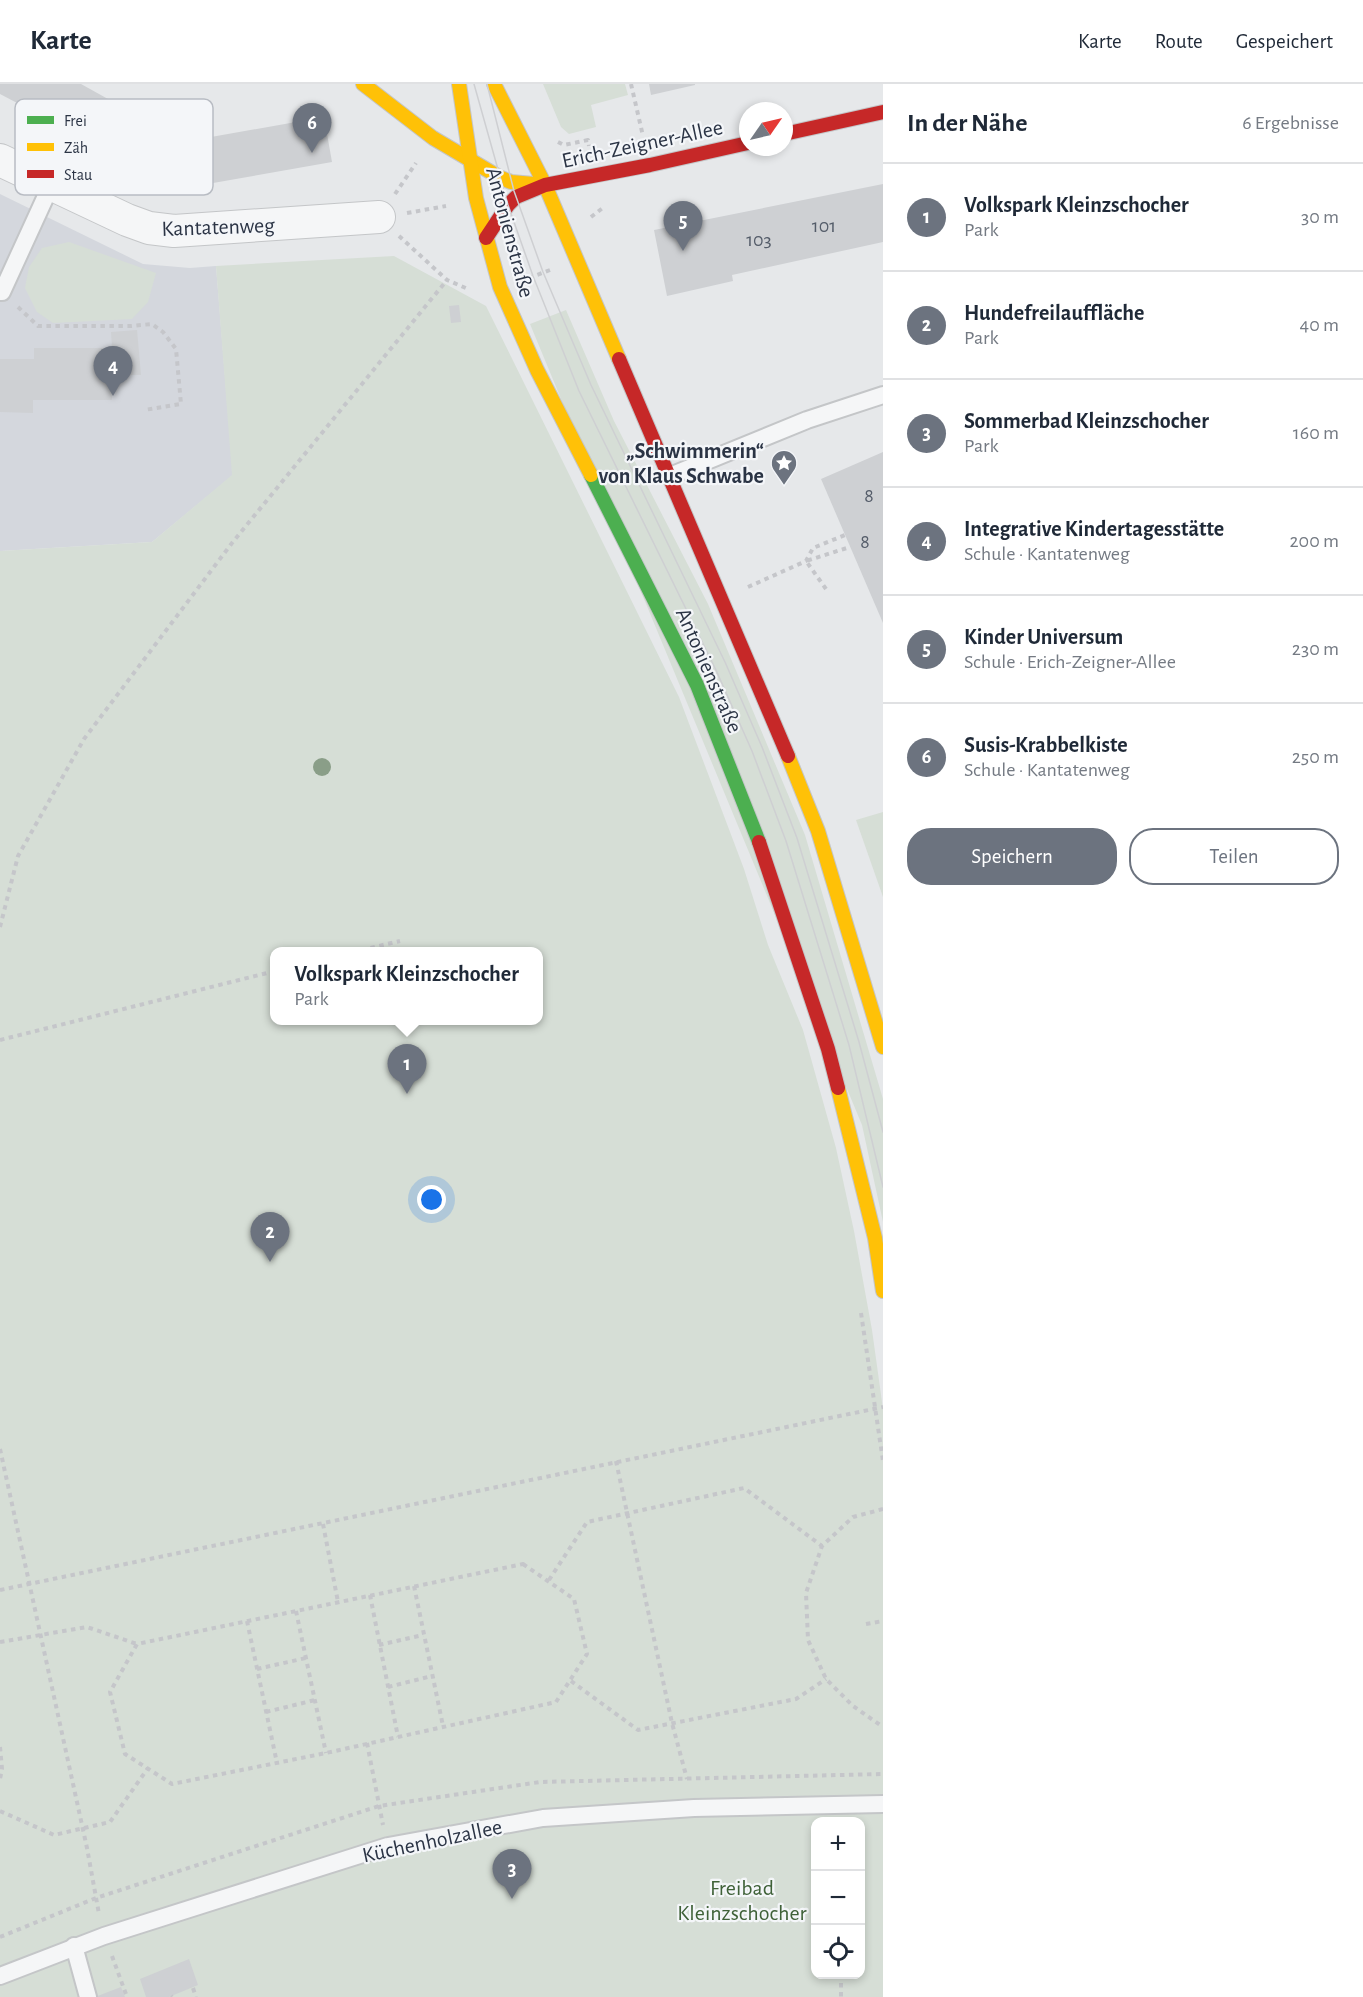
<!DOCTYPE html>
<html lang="de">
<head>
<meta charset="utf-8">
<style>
	body { margin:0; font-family:"Alegreya Sans",sans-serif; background:#f2f2f3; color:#1f2937 }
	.controls { position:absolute; right:18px; bottom:18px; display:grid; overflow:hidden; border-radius:12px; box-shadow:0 3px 9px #0003 }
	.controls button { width:54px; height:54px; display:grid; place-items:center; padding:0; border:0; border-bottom:2px solid #e0e1e3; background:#fff; color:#1f2937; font:30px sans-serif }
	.compass { position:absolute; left:739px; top:18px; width:54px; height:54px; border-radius:50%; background:#fff; box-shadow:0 3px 9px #0003; rotate:56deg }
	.you { position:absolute; left:432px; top:1116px; width:21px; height:21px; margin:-15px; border:4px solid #fff; border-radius:50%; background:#1a73e8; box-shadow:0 0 0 9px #1a73e833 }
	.badge { display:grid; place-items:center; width:39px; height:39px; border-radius:50%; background:#6c737f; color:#fff; font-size:20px; font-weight:700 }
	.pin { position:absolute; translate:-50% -50px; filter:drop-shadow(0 2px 3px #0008) }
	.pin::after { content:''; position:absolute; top:32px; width:21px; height:18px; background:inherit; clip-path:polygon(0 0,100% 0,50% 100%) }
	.popup { position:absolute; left:270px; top:863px; width:273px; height:78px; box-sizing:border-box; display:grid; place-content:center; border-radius:12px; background:#fff; filter:drop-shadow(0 2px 4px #0005); font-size:20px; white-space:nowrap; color:#747a83 }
	.popup b { font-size:22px; color:#1f2937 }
	.popup::after { content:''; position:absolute; left:50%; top:100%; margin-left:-12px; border:12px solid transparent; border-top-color:#fff }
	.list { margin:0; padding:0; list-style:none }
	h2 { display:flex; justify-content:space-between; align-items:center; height:78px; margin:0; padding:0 24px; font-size:26px }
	h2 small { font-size:20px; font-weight:400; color:#747a83 }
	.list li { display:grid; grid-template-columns:39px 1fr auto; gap:18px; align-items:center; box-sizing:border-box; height:108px; padding:0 24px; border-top:2px solid #e0e1e3 }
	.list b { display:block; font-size:22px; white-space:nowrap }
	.list p { margin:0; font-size:20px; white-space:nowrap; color:#747a83 }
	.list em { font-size:20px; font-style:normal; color:#747a83 }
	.actions { display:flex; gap:12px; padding:18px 24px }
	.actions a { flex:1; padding:14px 0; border:2px solid #6c737f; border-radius:24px; text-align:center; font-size:21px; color:#6c737f }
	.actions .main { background:#6c737f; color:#fff }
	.icon { flex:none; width:33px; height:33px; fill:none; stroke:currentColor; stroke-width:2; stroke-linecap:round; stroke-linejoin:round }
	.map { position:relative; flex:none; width:883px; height:1913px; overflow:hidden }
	header { display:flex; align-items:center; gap:36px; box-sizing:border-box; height:84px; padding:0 30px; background:#fff; border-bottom:2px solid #e0e1e3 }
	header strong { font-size:28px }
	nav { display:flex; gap:33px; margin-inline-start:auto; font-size:21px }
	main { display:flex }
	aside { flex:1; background:#fff }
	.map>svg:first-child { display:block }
	.built { fill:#d4d7dd }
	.green { fill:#d6ded6; fill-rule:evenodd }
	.building { fill:#ced0d3 }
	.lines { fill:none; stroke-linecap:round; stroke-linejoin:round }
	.lane-casing { stroke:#c4c6c8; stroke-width:20 }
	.street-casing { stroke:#c4c6c8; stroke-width:34 }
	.fast-casing { stroke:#c4c6c8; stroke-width:16 }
	.slow-casing { stroke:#c4c6c8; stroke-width:16 }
	.jam-casing { stroke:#c4c6c8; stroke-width:16 }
	.path { stroke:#c5c6ca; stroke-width:4; stroke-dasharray:4.5 4.5; stroke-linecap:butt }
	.lane { stroke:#f5f6f7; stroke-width:16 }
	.street { stroke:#f5f6f7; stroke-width:32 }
	.fast { stroke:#4caf50; stroke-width:14 }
	.slow { stroke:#ffc107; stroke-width:14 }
	.jam { stroke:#c62828; stroke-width:14 }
	.tram { stroke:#cecfd2; stroke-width:1.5 }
	.tree { fill:#8a9e88 }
	.labels { text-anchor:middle; stroke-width:4.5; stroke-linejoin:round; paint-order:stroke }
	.number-label { font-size:20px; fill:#545c69 }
	.street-label { font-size:22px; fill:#2b3445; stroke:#f4f6f9 }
	.poi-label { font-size:22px; font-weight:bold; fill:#2b3445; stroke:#f4f6f9; text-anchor:end }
	.park-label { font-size:22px; fill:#3f6138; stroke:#f4f6f9 }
	.key { fill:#f4f6f9; stroke:#b8bcc3; stroke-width:1.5 }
	.key-label { font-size:16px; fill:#2b3445 }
</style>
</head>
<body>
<header>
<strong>Karte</strong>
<nav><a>Karte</a><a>Route</a><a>Gespeichert</a></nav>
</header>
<main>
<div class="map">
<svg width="883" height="1913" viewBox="0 0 883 1913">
	<rect width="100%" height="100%" fill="#e6e8ea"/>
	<!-- built -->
	<polygon class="built" points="0,110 143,180 190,184 216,182 233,391 152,458 0,467"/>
	<!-- green -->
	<g class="green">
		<polygon points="543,0 625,0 628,11 591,21 596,43 569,50 561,43"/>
		<polygon points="69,158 156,189 148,218 132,235 53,239 37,228 25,204 29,183 42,164"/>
		<path d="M394,172L486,222L679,613L744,785L768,861L803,946L836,1064L854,1147L872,1246L883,1325V1913H0V467L152,458L232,391L216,182ZM275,868H539V936H275ZM816,1738H860V1890H816Z"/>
		<polygon points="566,226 614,337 708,520 805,751 883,1015 883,1138 862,1041 530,240"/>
		<polygon points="883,728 883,813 856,736"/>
	</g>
	<!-- building -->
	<g class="building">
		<polygon points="0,0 81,0 135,30 114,70 0,10"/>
		<polygon points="649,0 695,0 695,1 651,11"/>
		<polygon points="324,33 332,78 173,106 166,61"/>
		<polygon points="883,100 883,158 732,191 733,197 667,212 654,146"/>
		<polygon points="459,221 461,238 451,239 449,222"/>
		<polygon points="137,246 141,291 112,291 112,316 33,316 33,329 0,328 0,275 34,275 34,264 112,264 111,248"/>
		<polygon points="883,368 883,539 821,395"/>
		<polygon points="189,1875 198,1901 169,1913 146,1913 140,1895"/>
		<polygon points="121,1903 125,1913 95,1913"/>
	</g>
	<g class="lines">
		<!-- lane casing -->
		<g class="lane-casing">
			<g id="lane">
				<polyline points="0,208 2,208 51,101"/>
				<polyline points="670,392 807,336 883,311"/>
				<polyline points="74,1862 88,1913"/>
				<polyline points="0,1892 104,1852 388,1762 543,1734 694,1724 883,1720"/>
			</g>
		</g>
		<!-- street casing -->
		<g class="street-casing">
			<polyline id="street" points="0,76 127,136 149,144 174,147 379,133"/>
		</g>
		<!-- fast casing -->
		<g class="fast-casing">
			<polyline id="fast" points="591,391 697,601 759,758"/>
		</g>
		<!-- slow casing -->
		<g class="slow-casing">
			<g id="slow">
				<polyline points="363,0 433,54 499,93 511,98 545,101"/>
				<polyline points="459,0 476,114 500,203 537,286 591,391"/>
				<polyline points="494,0 545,101 619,275"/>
				<polyline points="788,672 818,747 883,963"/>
				<polyline points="838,1004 875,1154 883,1207"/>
			</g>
		</g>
		<!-- jam casing -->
		<g class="jam-casing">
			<g id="jam">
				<polyline points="784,50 883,28"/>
				<polyline points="486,154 508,121 516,113 545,101 650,81 748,59"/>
				<polyline points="619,275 788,672"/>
				<polyline points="759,758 828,965 838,1004"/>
			</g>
		</g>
		<!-- path -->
		<g class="path">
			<polyline points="631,0 643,52"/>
			<polyline points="558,58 564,61 588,56 589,62"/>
			<polyline points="395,110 416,79"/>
			<polyline points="407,129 446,122"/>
			<polyline points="591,133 604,123"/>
			<polyline points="399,152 447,196 468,205"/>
			<polyline points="529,194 550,186"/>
			<polyline points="18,223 38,242 131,242 152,240 163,248 176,265 181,320 144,326"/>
			<polyline points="748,503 806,477 813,464 845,451"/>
			<polyline points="826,505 806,477 850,463"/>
			<polyline points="0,843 18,772 84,655 232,459 447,196"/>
			<polyline points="353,868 400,857"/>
			<polyline points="0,956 275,887"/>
			<polyline points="861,1229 883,1377"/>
			<polyline points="0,1365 87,1764 99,1830"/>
			<polyline points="616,1377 672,1639 687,1695"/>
			<polyline points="883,1425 853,1433 822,1462 806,1509 808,1556 826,1595 853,1622 883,1643"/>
			<polyline points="323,1440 338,1518"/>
			<polygon points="523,1480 574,1515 587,1570 556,1618 326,1669 172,1700 125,1670 110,1608 137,1560"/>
			<polyline points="549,1496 587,1438 744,1404 822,1462"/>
			<polyline points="414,1502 443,1642"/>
			<polyline points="0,1506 883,1323"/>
			<polyline points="370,1511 398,1653"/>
			<polyline points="296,1527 326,1669"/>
			<polyline points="247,1537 277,1679"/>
			<polyline points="866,1540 883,1537"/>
			<polyline points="0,1558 87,1543 137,1560"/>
			<polyline points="379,1561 423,1551"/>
			<polyline points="257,1585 306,1574"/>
			<polyline points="571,1597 638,1646 796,1615 826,1595"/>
			<polyline points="388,1603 432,1592"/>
			<polyline points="266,1628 315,1616"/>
			<polyline points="367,1659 383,1741"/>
			<polyline points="0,1663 2,1685 0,1695"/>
			<polyline points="0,1727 54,1751 110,1738 148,1684"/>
			<polyline points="0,1853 96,1814 379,1722 540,1698 883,1690"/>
			<polyline points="112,1872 127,1913"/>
			<polyline points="841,1890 841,1913"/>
			<polyline points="193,1904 196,1913"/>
			<polyline points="171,1912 172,1913"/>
		</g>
		<!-- lane -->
		<use href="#lane" class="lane"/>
		<!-- street -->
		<use href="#street" class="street"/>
		<!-- fast -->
		<use href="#fast" class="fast"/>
		<!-- slow -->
		<use href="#slow" class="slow"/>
		<!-- jam -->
		<use href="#jam" class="jam"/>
		<!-- tram -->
		<g class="tram">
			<polyline points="474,0 508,121 533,192 579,307 716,586 752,667 786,757 849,961 883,1103"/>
			<polyline points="487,0 514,107 543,188 591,301 725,578 762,663 797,754 859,958 883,1048"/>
		</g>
	</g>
	<!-- trees -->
	<circle class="tree" cx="322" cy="683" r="9"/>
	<!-- icons -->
	<defs>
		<g id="sight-pin" transform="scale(1.35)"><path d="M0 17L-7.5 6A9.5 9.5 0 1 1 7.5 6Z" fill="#6c737f" stroke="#f4f6f9"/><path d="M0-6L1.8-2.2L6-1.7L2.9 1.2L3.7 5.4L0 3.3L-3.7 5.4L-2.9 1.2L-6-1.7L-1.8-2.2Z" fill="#fff"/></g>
	</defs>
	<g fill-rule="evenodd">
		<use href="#sight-pin" x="784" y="379"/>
	</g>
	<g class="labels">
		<!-- number labels -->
		<g class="number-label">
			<text x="824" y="148">101</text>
			<text x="759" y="162">103</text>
			<text x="869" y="418">8</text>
			<text x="865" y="464">8</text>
		</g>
		<!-- street labels -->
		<g class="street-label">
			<text transform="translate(642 59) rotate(-12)" y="8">Erich-Zeigner-Allee</text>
			<text transform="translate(218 142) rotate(-2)" y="8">Kantatenweg</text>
			<text transform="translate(511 148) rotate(75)" y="8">Antonienstraße</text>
			<text transform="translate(710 586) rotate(66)" y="8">Antonienstraße</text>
			<text transform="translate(432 1756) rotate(-12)" y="8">Küchenholzallee</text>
		</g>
		<!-- poi labels -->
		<g class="poi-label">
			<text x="764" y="374">„Schwimmerin“<tspan x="764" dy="25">von Klaus Schwabe</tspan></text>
		</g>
		<!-- park labels -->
		<g class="park-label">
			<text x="742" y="1811">Freibad<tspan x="742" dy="25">Kleinzschocher</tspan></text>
		</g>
	</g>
	<!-- legend -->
	<rect x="15" y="15" width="198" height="96" rx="9" class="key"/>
	<rect x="27" y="32" width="27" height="8" fill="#4caf50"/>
	<rect x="27" y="59" width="27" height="8" fill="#ffc107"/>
	<rect x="27" y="86" width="27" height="8" fill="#c62828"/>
	<g class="key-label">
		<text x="64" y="42">Frei</text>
		<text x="64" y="69">Zäh</text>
		<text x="64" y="96">Stau</text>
	</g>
</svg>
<div class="controls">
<button>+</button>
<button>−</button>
<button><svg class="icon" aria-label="locate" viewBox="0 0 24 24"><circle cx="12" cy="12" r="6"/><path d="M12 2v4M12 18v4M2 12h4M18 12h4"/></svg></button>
</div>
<svg class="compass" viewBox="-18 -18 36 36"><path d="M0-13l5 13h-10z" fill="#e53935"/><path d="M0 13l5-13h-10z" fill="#747a83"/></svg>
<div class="you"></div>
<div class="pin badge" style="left:407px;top:1010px">1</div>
<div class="popup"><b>Volkspark Kleinzschocher</b>Park</div>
<div class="pin badge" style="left:270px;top:1178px">2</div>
<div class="pin badge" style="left:512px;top:1815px">3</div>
<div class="pin badge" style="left:113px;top:312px">4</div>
<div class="pin badge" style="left:683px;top:167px">5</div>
<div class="pin badge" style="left:312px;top:69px">6</div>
</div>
<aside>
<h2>In der Nähe<small>6 Ergebnisse</small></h2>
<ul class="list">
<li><span class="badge">1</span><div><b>Volkspark Kleinzschocher</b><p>Park</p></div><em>30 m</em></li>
<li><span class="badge">2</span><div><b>Hundefreilauffläche</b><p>Park</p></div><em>40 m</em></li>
<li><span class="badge">3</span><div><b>Sommerbad Kleinzschocher</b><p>Park</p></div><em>160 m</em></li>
<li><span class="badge">4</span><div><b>Integrative Kindertagesstätte</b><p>Schule · Kantatenweg</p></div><em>200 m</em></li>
<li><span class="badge">5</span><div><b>Kinder Universum</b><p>Schule · Erich-Zeigner-Allee</p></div><em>230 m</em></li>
<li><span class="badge">6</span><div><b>Susis-Krabbelkiste</b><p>Schule · Kantatenweg</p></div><em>250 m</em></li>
</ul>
<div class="actions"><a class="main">Speichern</a><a>Teilen</a></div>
</aside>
</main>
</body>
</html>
